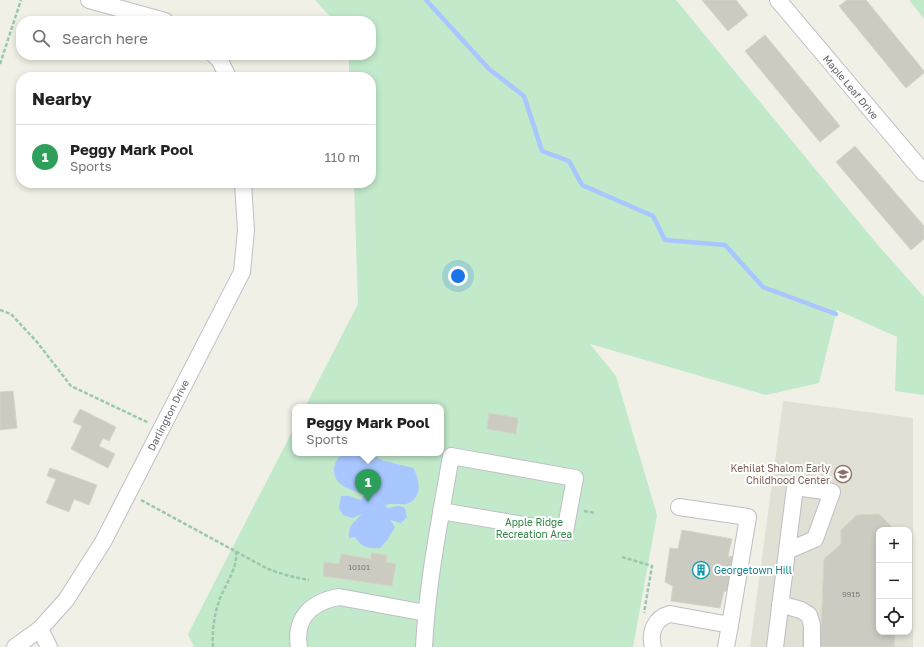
<!DOCTYPE html>
<html lang="en">
<head>
<meta charset="utf-8">
<style>
	body { margin:0; font-family:"Golos Text",sans-serif; background:#f6f6f6; color:#222 }
	.controls { position:absolute; right:12px; bottom:12px; display:grid; overflow:hidden; border-radius:8px; box-shadow:0 2px 6px #0003 }
	.controls button { width:36px; height:36px; display:grid; place-items:center; padding:0; border:0; border-bottom:1px solid #e0e0e0; background:#fff; color:#222; font:20px sans-serif }
	.you { position:absolute; left:458px; top:276px; width:14px; height:14px; margin:-10px; border:3px solid #fff; border-radius:50%; background:#1a73e8; box-shadow:0 0 0 6px #1a73e833 }
	.badge { display:grid; place-items:center; width:26px; height:26px; border-radius:50%; background:#1a73e8; color:#fff; font-size:13px; font-weight:700 }
	.pin { position:absolute; translate:-50% -33px; filter:drop-shadow(0 1px 2px #0008) }
	.pin::after { content:''; position:absolute; top:21px; width:14px; height:12px; background:inherit; clip-path:polygon(0 0,100% 0,50% 100%) }
	.popup { position:absolute; left:292px; top:404px; width:152px; height:52px; box-sizing:border-box; display:grid; place-content:center; border-radius:8px; background:#fff; filter:drop-shadow(0 1px 3px #0005); font-size:13px; white-space:nowrap; color:#767676 }
	.popup b { font-size:15px; color:#222 }
	.popup::after { content:''; position:absolute; left:50%; top:100%; margin-left:-8px; border:8px solid transparent; border-top-color:#fff }
	.list { margin:0; padding:0; list-style:none }
	h2 { display:flex; justify-content:space-between; align-items:center; height:52px; margin:0; padding:0 16px; font-size:17px }
	h2 small { font-size:13px; font-weight:400; color:#767676 }
	.list li { display:grid; grid-template-columns:26px 1fr auto; gap:12px; align-items:center; box-sizing:border-box; height:64px; padding:0 16px; border-top:1px solid #e0e0e0 }
	.list b { display:block; font-size:15px; white-space:nowrap }
	.list p { margin:0; font-size:13px; white-space:nowrap; color:#767676 }
	.list em { font-size:13px; font-style:normal; color:#767676 }
	.icon { flex:none; width:22px; height:22px; fill:none; stroke:currentColor; stroke-width:2; stroke-linecap:round; stroke-linejoin:round }
	.map { position:relative; flex:none; width:924px; height:647px; overflow:hidden }
	.search { position:absolute; background:#fff; box-shadow:0 2px 6px #0003; left:16px; top:16px; width:360px; height:44px; display:flex; align-items:center; gap:10px; box-sizing:border-box; padding:0 14px; border-radius:16px; color:#767676; font-size:15px }
	.panel { position:absolute; background:#fff; box-shadow:0 2px 6px #0003; left:16px; top:72px; width:360px; height:116px; border-radius:16px }
	.map>svg:first-child { display:block }
	.education { fill:#e1e0d4; fill-rule:evenodd }
	.green { fill:#c1e9ca }
	.water { fill:#a8c6ff }
	.lines { fill:none; stroke-linecap:round; stroke-linejoin:round }
	.stream { stroke:#a8c6ff; stroke-width:4.5 }
	.building { fill:#cccbc2; stroke:#d6d4c4 }
	.minor-casing { stroke:#bdbec5; stroke-width:18 }
	.path { stroke:#99c8b0; stroke-width:2.5; stroke-dasharray:4 2; stroke-linecap:butt }
	.minor { stroke:#fff; stroke-width:16 }
	.labels { text-anchor:middle; stroke-width:4; stroke-linejoin:round; paint-order:stroke }
	.number-label { font-size:8px; fill:#797b7e }
	.street-label { font-size:10px; fill:#5d6067; stroke:#fff }
	.education-label { font-size:10px; fill:#785e54; stroke:#fff; text-anchor:end }
	.park-label { font-size:10px; fill:#308445; stroke:#fff }
	.culture-label { font-size:10px; fill:#0d838f; stroke:#fff; text-anchor:start }
</style>
</head>
<body>
<div class="map">
<svg width="924" height="647" viewBox="0 0 924 647">
	<rect width="100%" height="100%" fill="#f1f0e6"/>
	<!-- education -->
	<path class="education" d="M783,401L913,418V647H750ZM879,530H909V632H879Z"/>
	<!-- green -->
	<g class="green">
		<polygon points="315,0 676,0 877,244 924,297 924,395 895,391 897,337 837,310 819,383 766,395 590,344 616,376 657,515 633,647 194,647 188,634 295,426 295,453 441,453 441,407 305,407 358,304 354,183 371,183 371,77 349,77 349,55 371,55 371,21 334,21"/>
		<polygon points="909,0 924,0 924,19"/>
	</g>
	<!-- water -->
	<path class="water" d="M343,453H370L381,460L413,468C420,479 423,499 406,504C399,505 392,502 386,505L387,508C393,509 397,503 405,508L407,517L401,523L390,520L395,527L388,539L380,548C368,549 361,547 355,537L349,538C348,525 354,522 362,514L352,518L343,515L339,508L341,496H349L361,500L364,495C352,489 334,487 334,470C334,463 338,458 343,453Z"/>
	<g class="lines">
		<!-- stream -->
		<polyline class="stream" points="426,0 489,69 524,96 542,151 569,161 582,185 653,216 665,240 725,245 763,287 836,314"/>
	</g>
	<!-- building -->
	<g class="building">
		<polygon points="702,0 736,0 748,15 728,31"/>
		<polygon points="847,0 866,0 924,71 924,73 906,88 839,6"/>
		<polygon points="765,35 840,126 820,142 745,51"/>
		<polygon points="855,146 924,226 924,239 911,250 836,162"/>
		<polygon points="13,391 17,428 0,430 0,392"/>
		<polygon points="80,409 116,427 109,441 103,438 99,446 115,454 108,468 71,449 82,426 73,422"/>
		<polygon points="489,413 518,418 516,434 487,429"/>
		<polygon points="50,468 97,485 89,505 74,499 69,512 46,503 56,479 47,476"/>
		<polygon points="879,514 895,530 879,530 879,632 895,632 894,647 803,647 803,630 821,630 824,559 841,544 841,530 857,515"/>
		<polygon points="682,530 732,539 728,556 738,558 731,592 724,591 720,608 671,601 673,586 665,582 670,548 678,549"/>
		<polygon points="371,553 387,555 386,562 396,564 392,586 323,576 324,562 339,564 341,554 371,559"/>
	</g>
	<g class="lines">
		<!-- minor casing -->
		<g class="minor-casing">
			<g id="minor">
				<polyline points="89,0 165,21"/>
				<polyline points="778,0 924,173"/>
				<polyline points="214,55 219,59 228,77"/>
				<polyline points="679,507 748,517 730,625"/>
				<polyline points="780,604 801,610 809,615 812,625 812,647"/>
				<polyline points="40,629 49,647"/>
				<polyline points="15,647 40,629 66,600 103,542 242,272 246,230 243,183"/>
				<path d="M299,647C294,618 311,602 339,597L426,613"/>
				<path d="M424,647C427,583 440,520 451,456L575,478L565,532L441,511"/>
				<path d="M653,647C649,632 655,618 670,614L730,625L726,647"/>
				<polyline points="775,647 795,487 832,492 815,539 787,551"/>
			</g>
		</g>
		<!-- path -->
		<g class="path">
			<polyline points="0,64 21,0"/>
			<polyline points="0,310 11,314 37,342 71,386 149,423"/>
			<polyline points="141,500 268,569 289,576 309,580"/>
			<polyline points="584,511 595,513"/>
			<polyline points="622,557 652,566 644,613"/>
			<path d="M213,647C212,631 214,616 219,601C225,584 238,569 236,551"/>
		</g>
		<!-- minor -->
		<use href="#minor" class="minor"/>
	</g>
	<!-- icons -->
	<defs>
		<g id="school-ring" transform="scale(0.9)"><circle r="9.5" fill="#fff" stroke="#8d6e63" stroke-width="1.5"/><path d="M0-5L7-2L0 1L-7-2ZM-4 1L0 2.5L4 1V4Q0 6-4 4Z" fill="#8d6e63"/></g>
		<g id="building-ring" transform="scale(0.9)"><circle r="9.5" fill="#fff" stroke="#0f9aa8" stroke-width="1.5"/><path d="M-4-6H4V6H1V3H-1V6H-4ZM-2.5-4.3h1.7v1.8h-1.7ZM.8-4.3h1.7v1.8H.8ZM-2.5-1h1.7V.8h-1.7ZM.8-1h1.7V.8H.8Z" fill="#0f9aa8"/></g>
	</defs>
	<g fill-rule="evenodd">
		<use href="#school-ring" x="843" y="474"/>
		<use href="#building-ring" x="701" y="570"/>
	</g>
	<g class="labels">
		<!-- number labels -->
		<g class="number-label">
			<text x="359" y="570">10101</text>
			<text x="851" y="597">9915</text>
		</g>
		<!-- street labels -->
		<g class="street-label">
			<text transform="translate(851 87) rotate(50)" y="4">Maple Leaf Drive</text>
			<text transform="translate(168 415) rotate(-63)" y="4">Darlington Drive</text>
		</g>
		<!-- education labels -->
		<g class="education-label">
			<text x="830" y="472">Kehilat Shalom Early<tspan x="830" dy="12">Childhood Center</tspan></text>
		</g>
		<!-- park labels -->
		<g class="park-label">
			<text x="534" y="526">Apple Ridge<tspan x="534" dy="12">Recreation Area</tspan></text>
		</g>
		<!-- culture labels -->
		<g class="culture-label">
			<text x="714" y="574">Georgetown Hill</text>
		</g>
	</g>
</svg>
<div class="controls">
<button>+</button>
<button>−</button>
<button><svg class="icon" aria-label="locate" viewBox="0 0 24 24"><circle cx="12" cy="12" r="6"/><path d="M12 2v4M12 18v4M2 12h4M18 12h4"/></svg></button>
</div>
<div class="you"></div>
<div class="pin badge" style="left:368px;top:502px;background:#2e9e5b">1</div>
<div class="popup"><b>Peggy Mark Pool</b>Sports</div>
<div class="search"><svg class="icon" aria-label="search" viewBox="0 0 24 24"><circle cx="10" cy="10" r="6"/><path d="M15 15l6 6"/></svg>Search here</div>
<section class="panel">
<h2>Nearby<small></small></h2>
<ul class="list">
<li><span class="badge" style="background:#2e9e5b">1</span><div><b>Peggy Mark Pool</b><p>Sports</p></div><em>110 m</em></li>
</ul>
</section>
</div>
</body>
</html>
